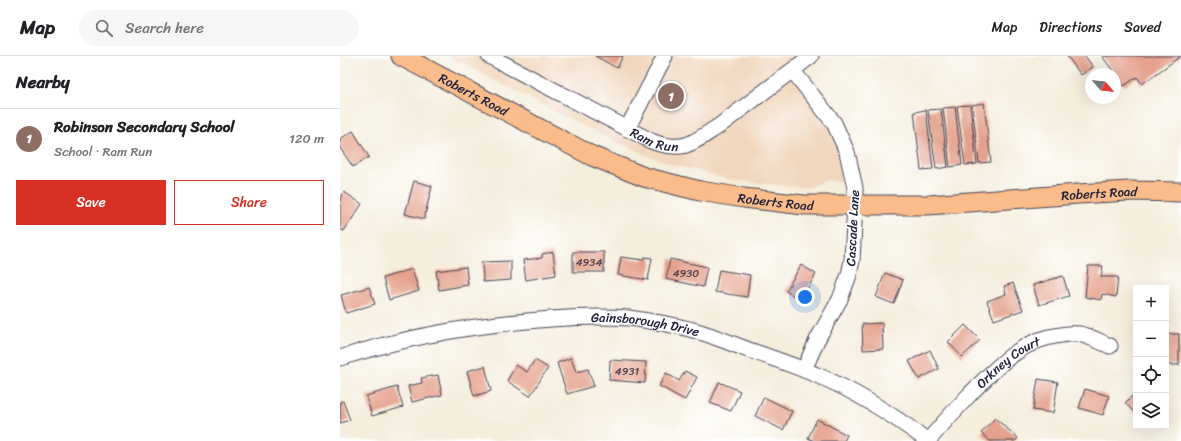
<!DOCTYPE html>
<html lang="en">
<head>
<meta charset="utf-8">
<style>
	body { margin:0; font-family:Sriracha,sans-serif; background:#f6f6f6; color:#202124 }
	.controls { position:absolute; right:12px; bottom:12px; display:grid; overflow:hidden; border-radius:0px; box-shadow:0 4px 16px #0002 }
	.controls button { width:36px; height:36px; display:grid; place-items:center; padding:0; border:0; border-bottom:1px solid #e0e0e0; background:#fff; color:#202124; font:20px sans-serif }
	.compass { position:absolute; left:745px; top:12px; width:36px; height:36px; border-radius:50%; background:#fff; box-shadow:0 4px 16px #0002; rotate:118deg }
	.you { position:absolute; left:465px; top:241px; width:14px; height:14px; margin:-10px; border:3px solid #fff; border-radius:50%; background:#1a73e8; box-shadow:0 0 0 6px #1a73e833 }
	.badge { display:grid; place-items:center; width:26px; height:26px; border-radius:50%; background:#d93025; color:#fff; font-size:13px; font-weight:700 }
	.pin { position:absolute; translate:-50% -50%; border:2px solid #fff; box-shadow:0 1px 4px #0006 }
	.list { margin:0; padding:0; list-style:none }
	h2 { display:flex; justify-content:space-between; align-items:center; height:52px; margin:0; padding:0 16px; font-size:17px }
	h2 small { font-size:13px; font-weight:400; color:#757577 }
	.list li { display:grid; grid-template-columns:26px 1fr auto; gap:12px; align-items:center; box-sizing:border-box; height:60px; padding:0 16px; border-top:1px solid #e0e0e0 }
	.list b { display:block; font-size:15px; white-space:nowrap }
	.list p { margin:0; font-size:13px; white-space:nowrap; color:#757577 }
	.list em { font-size:13px; font-style:normal; color:#757577 }
	.actions { display:flex; gap:8px; padding:12px 16px }
	.actions a { flex:1; padding:9px 0; border:1px solid #d93025; border-radius:0px; text-align:center; font-size:14px; color:#d93025 }
	.actions .main { background:#d93025; color:#fff }
	.icon { flex:none; width:22px; height:22px; fill:none; stroke:currentColor; stroke-width:2; stroke-linecap:round; stroke-linejoin:round }
	.map { position:relative; flex:none; width:841px; height:385px; overflow:hidden }
	header { display:flex; align-items:center; gap:24px; box-sizing:border-box; height:56px; padding:0 20px; background:#fff; border-bottom:1px solid #e0e0e0 }
	header strong { font-size:19px }
	nav { display:flex; gap:22px; margin-inline-start:auto; font-size:14px }
	.search { width:280px; height:36px; background:#f6f6f6; display:flex; align-items:center; gap:10px; box-sizing:border-box; padding:0 14px; border-radius:22px; color:#757577; font-size:15px }
	main { display:flex }
	aside { flex:1; background:#fff }
	.map>svg:first-child { display:block }
	.built { fill:#f0d6bc }
	.building { fill:#e5a18d }
	.lines { fill:none; stroke-linecap:round; stroke-linejoin:round }
	.minor-casing { stroke:#424153; stroke-width:17 }
	.major-casing { stroke:#424153; stroke-width:21 }
	.minor { stroke:#fff; stroke-width:15 }
	.major { stroke:#f9bc8a; stroke-width:19 }
	.labels { text-anchor:middle; stroke-width:4; stroke-linejoin:round; paint-order:stroke }
	.number-label { font-size:11px; fill:#534250 }
	.street-label { font-size:13px; fill:#22223b; stroke:#fff }
</style>
</head>
<body>
<header>
<strong>Map</strong>
<div class="search"><svg class="icon" aria-label="search" viewBox="0 0 24 24"><circle cx="10" cy="10" r="6"/><path d="M15 15l6 6"/></svg>Search here</div>
<nav><a>Map</a><a>Directions</a><a>Saved</a></nav>
</header>
<main>
<aside>
<h2>Nearby<small></small></h2>
<ul class="list">
<li><span class="badge" style="background:#8d6e63">1</span><div><b>Robinson Secondary School</b><p>School · Ram Run</p></div><em>120 m</em></li>
</ul>
<div class="actions"><a class="main">Save</a><a>Share</a></div>
</aside>
<div class="map">
<svg width="841" height="385" viewBox="0 0 841 385">
	<rect width="100%" height="100%" fill="#fff"/>
	<filter id="ink" filterUnits="userSpaceOnUse"><feTurbulence type="fractalNoise" baseFrequency=".025" numOctaves="2"/><feDisplacementMap in="SourceGraphic" scale="8" xChannelSelector="R" yChannelSelector="G"/><feConvolveMatrix kernelMatrix="1 2 1 2 8 2 1 2 1" color-interpolation-filters="sRGB"/></filter>
	<filter id="wash" filterUnits="userSpaceOnUse"><feTurbulence type="fractalNoise" baseFrequency=".012" numOctaves="4" result="noise"/><feDisplacementMap in="SourceGraphic" scale="16" xChannelSelector="R" yChannelSelector="G"/><feGaussianBlur stdDeviation="0.9" result="paint"/><feColorMatrix in="noise" values="0 0 0 0 0 0 0 0 0 0 0 0 0 0 0 0 0 1.4 0 .05"/><feComposite in="paint" operator="in"/></filter>
	<g filter="url(#wash)">
		<rect width="100%" height="100%" fill="#f5eedd"/>
		<!-- built -->
		<polygon class="built" points="107,0 478,0 459,13 495,67 514,126 487,124 469,131 443,130 394,124 360,116 334,109 304,98 259,78"/>
		<g id="blocks">
			<!-- building -->
			<g class="building">
				<polygon points="255,0 283,0 277,12"/>
				<polygon points="727,0 745,0 753,11 741,19"/>
				<polygon points="762,0 841,0 802,28 797,21 784,30"/>
				<polygon points="644,47 651,106 639,107 632,49"/>
				<polygon points="630,49 637,108 625,109 617,50"/>
				<polygon points="615,51 622,109 610,111 603,52"/>
				<polygon points="601,53 608,111 596,113 588,54"/>
				<polygon points="586,54 593,113 581,114 574,56"/>
				<polygon points="13,75 29,101 13,111 0,92 0,83"/>
				<polygon points="74,125 92,130 84,163 65,158"/>
				<polygon points="4,136 22,148 4,175 0,173 0,143"/>
				<polygon points="213,196 216,219 186,224 183,204 202,202 202,198"/>
				<rect x="233" y="196" width="31" height="20"/>
				<polygon points="281,201 303,204 304,201 312,202 308,224 278,219"/>
				<polygon points="330,203 367,211 363,231 326,223"/>
				<polygon points="171,205 171,224 143,226 142,206"/>
				<polygon points="461,209 476,218 461,244 446,235"/>
				<polygon points="748,210 763,210 761,221 778,221 776,241 762,238 761,244 745,241"/>
				<polygon points="126,211 128,229 99,234 96,215"/>
				<polygon points="72,213 79,235 49,244 43,222"/>
				<polygon points="379,214 410,219 407,241 375,236"/>
				<polygon points="545,217 563,224 554,248 536,241"/>
				<polygon points="723,220 729,240 699,249 693,229"/>
				<polygon points="673,227 683,254 654,264 647,245 666,238 664,230"/>
				<polygon points="29,231 35,248 6,257 1,239"/>
				<polygon points="542,267 543,293 523,294 522,268"/>
				<polygon points="625,269 640,284 622,301 608,286"/>
				<rect x="826" y="278" width="13" height="31"/>
				<polygon points="590,294 599,313 579,323 569,305"/>
				<polygon points="231,302 236,316 248,313 254,330 227,338 217,307"/>
				<polygon points="195,304 208,312 190,340 167,325 176,309 187,316"/>
				<polygon points="270,304 306,306 305,327 269,324"/>
				<polygon points="145,310 151,335 134,340 127,315"/>
				<polygon points="345,315 357,321 345,344 319,330 326,317 339,325"/>
				<polygon points="98,319 102,339 72,346 68,330 82,327 81,322"/>
				<polygon points="698,323 718,326 713,357 693,354"/>
				<polygon points="379,326 400,335 391,355 370,347"/>
				<polygon points="57,331 63,351 32,360 26,340"/>
				<polygon points="745,333 769,340 763,359 739,352"/>
				<polygon points="796,336 796,358 785,347"/>
				<polygon points="424,341 452,355 443,374 415,360"/>
				<polygon points="3,345 10,364 0,367 0,346"/>
				<polygon points="655,362 678,382 675,385 650,385 641,377"/>
				<polygon points="477,363 507,379 504,385 474,385 468,382"/>
			</g>
		</g>
	</g>
	<g filter="url(#ink)">
		<use href="#blocks" fill-opacity="0" stroke="#424153" stroke-width="1"/>
		<g class="lines">
			<!-- minor casing -->
			<g class="minor-casing">
				<g id="minor">
					<path id="s1" d="M149,0L311,85C320,89 336,92 346,89C358,85 369,76 379,70L471,0"/>
					<polyline points="453,15 494,67 507,96 515,132 515,149 512,204 509,219 500,243 477,284 464,314"/>
					<polyline points="287,73 325,0"/>
					<path id="s2" d="M0,302C68,280 139,268 211,263C236,261 263,260 289,262C310,265 332,268 353,274C372,279 390,287 409,294C432,302 456,310 479,320C518,336 554,360 588,385"/>
					<path id="s3" d="M588,385C602,368 616,353 631,337C657,311 682,283 721,279C727,278 733,277 739,278C750,280 760,286 770,290"/>
				</g>
			</g>
			<!-- major casing -->
			<g class="major-casing">
				<g id="major">
					<path id="s4" d="M61,0L252,100L304,121L360,135L404,142L464,149H588L738,138L789,135L841,136"/>
				</g>
			</g>
			<!-- minor -->
			<use href="#minor" class="minor"/>
			<!-- major -->
			<use href="#major" class="major"/>
		</g>
	</g>
	<g class="labels">
		<!-- number labels -->
		<g class="number-label">
			<text x="249" y="210">4934</text>
			<text x="346" y="221">4930</text>
			<text x="287" y="319">4931</text>
		</g>
		<!-- street labels -->
		<g class="street-label">
			<text dy="5" stroke="none"><textPath href="#s4" startOffset="82">Roberts Road</textPath></text>
			<text dy="5" stroke="none"><textPath href="#s1" startOffset="186">Ram Run</textPath></text>
			<text dy="5" stroke="none"><textPath href="#s4" startOffset="730">Roberts Road</textPath></text>
			<text dy="5" stroke="none"><textPath href="#s4" startOffset="406">Roberts Road</textPath></text>
			<text transform="translate(512 172) rotate(-87)" y="5">Cascade Lane</text>
			<text dy="5" stroke="none"><textPath href="#s2" startOffset="310">Gainsborough Drive</textPath></text>
			<text dy="5" stroke="none"><textPath href="#s3" startOffset="113">Orkney Court</textPath></text>
		</g>
	</g>
</svg>
<div class="controls">
<button>+</button>
<button>−</button>
<button><svg class="icon" aria-label="locate" viewBox="0 0 24 24"><circle cx="12" cy="12" r="6"/><path d="M12 2v4M12 18v4M2 12h4M18 12h4"/></svg></button>
<button><svg class="icon" aria-label="layers" viewBox="0 0 24 24"><path d="M12 4l9 5-9 5-9-5zM3 14l9 5 9-5"/></svg></button>
</div>
<svg class="compass" viewBox="-18 -18 36 36"><path d="M0-13l5 13h-10z" fill="#e53935"/><path d="M0 13l5-13h-10z" fill="#757577"/></svg>
<div class="you"></div>
<div class="pin badge" style="left:331px;top:40px;background:#8d6e63">1</div>
</div>
</main>
</body>
</html>
